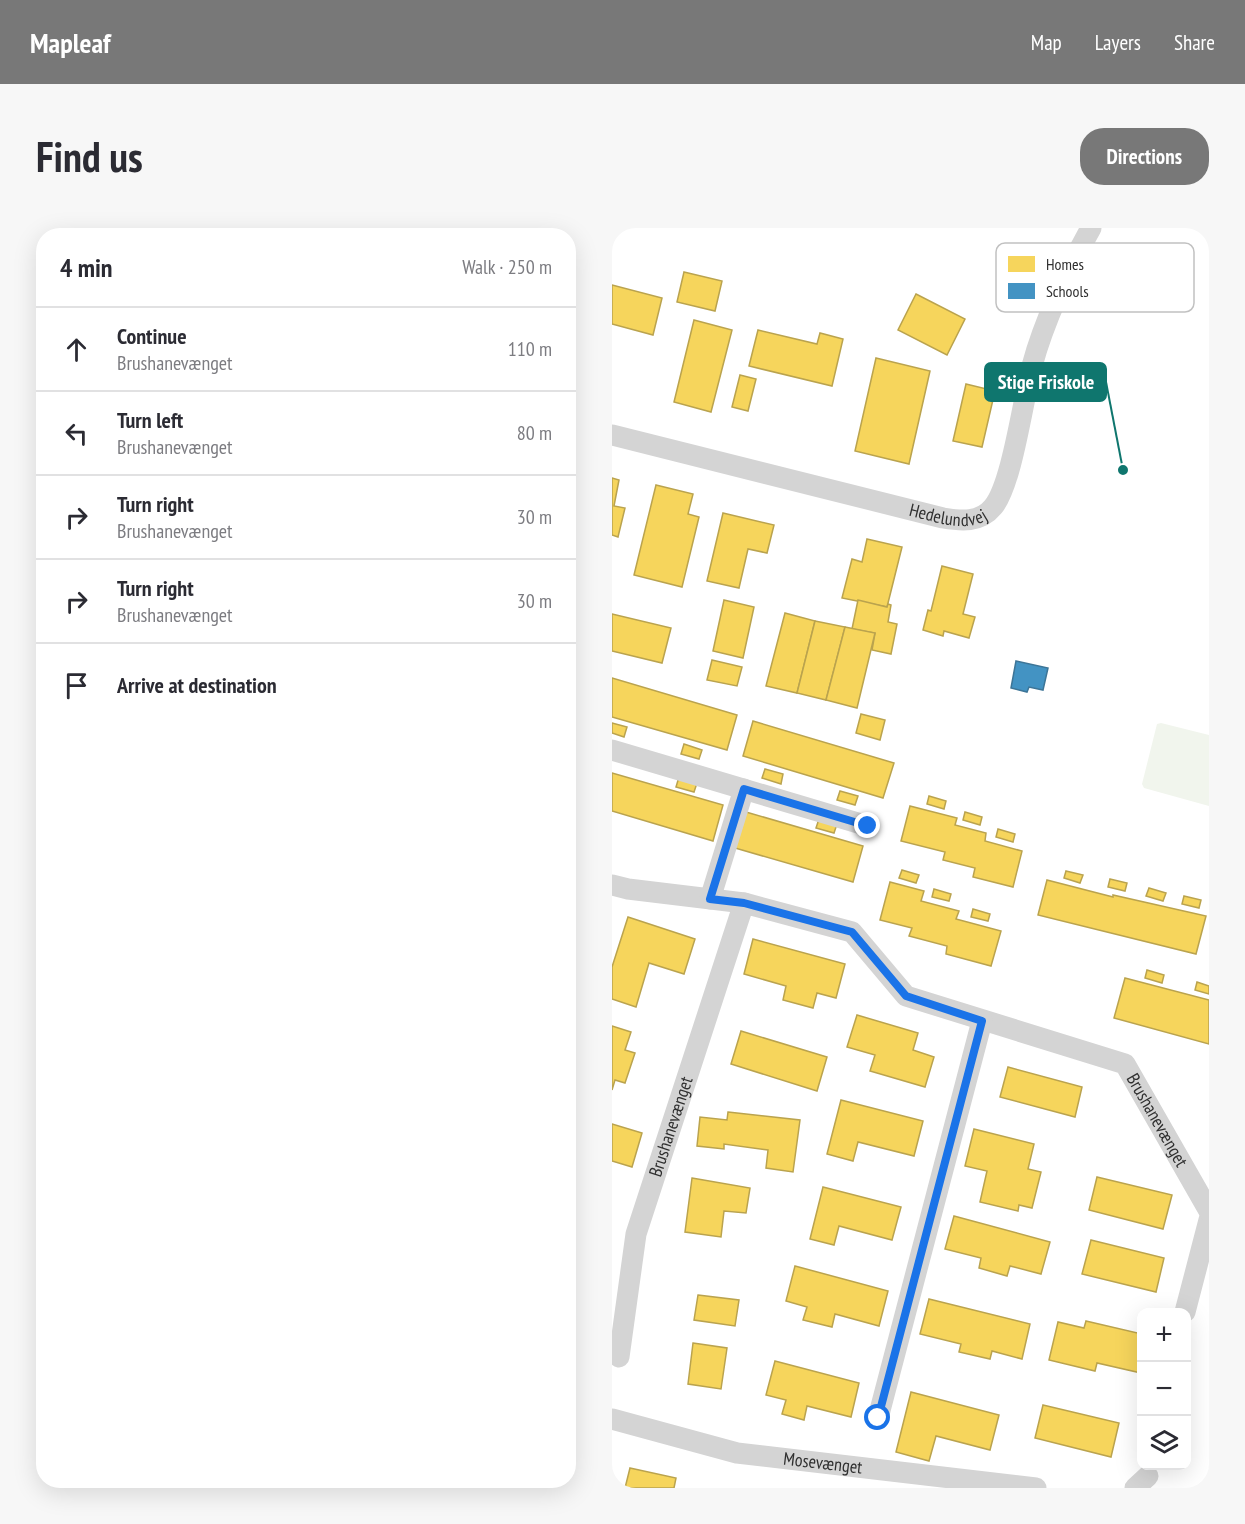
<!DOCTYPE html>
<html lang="en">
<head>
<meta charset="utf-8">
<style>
	body { margin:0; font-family:"PT Sans Narrow",sans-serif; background:#f7f7f7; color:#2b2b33 }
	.controls { position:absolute; right:18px; bottom:18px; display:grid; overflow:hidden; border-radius:12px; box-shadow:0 6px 24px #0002 }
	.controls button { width:54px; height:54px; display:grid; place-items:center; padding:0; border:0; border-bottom:2px solid #e1e1e2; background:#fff; color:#2b2b33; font:30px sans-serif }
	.stop { position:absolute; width:18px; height:18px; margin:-14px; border:4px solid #1a73e8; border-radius:50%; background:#fff }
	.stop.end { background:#1a73e8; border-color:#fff; box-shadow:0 2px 6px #0008 }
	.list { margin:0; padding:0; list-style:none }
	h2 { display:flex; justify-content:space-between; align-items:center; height:78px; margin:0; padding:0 24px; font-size:26px }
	h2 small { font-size:20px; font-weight:400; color:#7c7c81 }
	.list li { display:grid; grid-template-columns:39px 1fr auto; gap:18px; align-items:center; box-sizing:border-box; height:84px; padding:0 24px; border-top:2px solid #e1e1e2 }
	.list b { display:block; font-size:22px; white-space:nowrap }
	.list p { margin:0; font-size:20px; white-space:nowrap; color:#7c7c81 }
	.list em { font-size:20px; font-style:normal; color:#7c7c81 }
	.icon { flex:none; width:33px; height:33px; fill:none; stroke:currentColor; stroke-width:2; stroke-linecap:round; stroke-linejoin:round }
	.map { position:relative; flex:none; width:597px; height:1260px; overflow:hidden; border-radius:24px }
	header { display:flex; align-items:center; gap:36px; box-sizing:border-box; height:84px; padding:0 30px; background:#787878; color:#fff }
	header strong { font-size:28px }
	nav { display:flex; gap:33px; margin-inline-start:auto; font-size:21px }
	.intro { display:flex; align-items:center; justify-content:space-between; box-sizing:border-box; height:144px; padding:0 36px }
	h1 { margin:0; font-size:42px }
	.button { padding:15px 27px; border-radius:24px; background:#787878; color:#fff; font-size:21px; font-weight:700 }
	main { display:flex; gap:36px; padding:0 36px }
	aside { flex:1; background:#fff; border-radius:24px; box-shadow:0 6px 24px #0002 }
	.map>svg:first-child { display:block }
	.grass { fill:#f1f5ed }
	.homes { fill:#f6d55c; stroke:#baa34e; stroke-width:1.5 }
	.schools { fill:#4393c3; stroke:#3d7597; stroke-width:1.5 }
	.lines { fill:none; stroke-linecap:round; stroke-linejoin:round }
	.street { stroke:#d4d4d4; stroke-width:21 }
	.route { stroke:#1a73e8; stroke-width:8 }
	.labels { text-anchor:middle; stroke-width:6; stroke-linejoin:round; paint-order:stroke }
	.street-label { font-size:18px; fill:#2f2f2f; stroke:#fff }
	.key { fill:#fff; stroke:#c1c1c1; stroke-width:1.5 }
	.key-label { font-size:16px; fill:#2f2f2f }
	.leader { fill:none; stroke:#0f766e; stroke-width:2 }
	.callout-dot { fill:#0f766e; stroke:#fff; stroke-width:2 }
	.callout { fill:#0f766e; stroke:#0f766e; stroke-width:2 }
	.callout-label { font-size:20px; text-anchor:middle; font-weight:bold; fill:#fff }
</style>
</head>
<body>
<header>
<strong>Mapleaf</strong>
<nav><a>Map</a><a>Layers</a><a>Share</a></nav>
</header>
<div class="intro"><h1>Find us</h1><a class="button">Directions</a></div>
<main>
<aside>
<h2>4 min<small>Walk · 250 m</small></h2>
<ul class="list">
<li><svg class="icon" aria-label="ahead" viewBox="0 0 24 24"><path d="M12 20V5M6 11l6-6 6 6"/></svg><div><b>Continue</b><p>Brushanevænget</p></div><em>110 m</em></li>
<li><svg class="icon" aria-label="left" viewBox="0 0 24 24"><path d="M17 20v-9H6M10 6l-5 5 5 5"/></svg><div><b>Turn left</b><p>Brushanevænget</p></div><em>80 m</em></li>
<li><svg class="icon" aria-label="right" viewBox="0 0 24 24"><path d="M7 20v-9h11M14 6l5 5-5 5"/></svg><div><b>Turn right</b><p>Brushanevænget</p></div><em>30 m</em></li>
<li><svg class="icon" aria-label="right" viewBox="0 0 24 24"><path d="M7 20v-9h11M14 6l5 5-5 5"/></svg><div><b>Turn right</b><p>Brushanevænget</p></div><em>30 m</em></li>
<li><svg class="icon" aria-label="arrive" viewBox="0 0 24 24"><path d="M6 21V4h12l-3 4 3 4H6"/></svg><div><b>Arrive at destination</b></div></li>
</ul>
</aside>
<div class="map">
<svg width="597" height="1260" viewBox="0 0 597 1260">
	<rect width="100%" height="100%" fill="#fff"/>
	<!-- grass -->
	<polygon class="grass" points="549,495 597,507 597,578 532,560 530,556 545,496"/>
	<!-- homes -->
	<g class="homes">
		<polygon points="72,44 110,53 103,83 65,74"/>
		<polygon points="0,57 50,70 41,107 0,96"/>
		<polygon points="304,66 353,91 335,127 286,102"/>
		<polygon points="82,92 120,102 99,184 62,174"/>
		<polygon points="146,102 205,116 208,105 231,111 220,158 137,138"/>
		<polygon points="264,130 318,143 297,236 243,223"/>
		<polygon points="128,147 144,151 136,183 120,179"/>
		<polygon points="354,156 383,163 370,219 341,213"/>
		<polygon points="0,250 7,252 2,278 13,280 6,309 0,307"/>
		<polygon points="44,257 81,266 76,286 87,289 70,359 22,347"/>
		<polygon points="111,285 162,297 155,325 136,321 127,360 95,353"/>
		<polygon points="255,311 290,319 275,379 230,370 240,331 250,334"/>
		<polygon points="330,338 361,346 351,386 363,389 357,410 332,403 331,408 311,402 316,382 319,383"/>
		<polygon points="112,372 142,379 131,430 101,423"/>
		<polygon points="246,372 275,379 276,376 279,377 276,394 285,396 279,426 260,422 263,405 240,401"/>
		<polygon points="173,385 203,393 185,465 154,458"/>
		<polygon points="0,386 59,400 50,435 0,423"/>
		<polygon points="203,393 233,399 214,472 185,465"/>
		<polygon points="233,399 263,405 245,480 214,472"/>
		<polygon points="100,432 130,439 125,458 95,452"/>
		<polygon points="0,450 125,487 115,522 0,489"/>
		<polygon points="249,486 273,492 268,512 244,505"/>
		<polygon points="141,493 282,535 271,570 131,528"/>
		<polygon points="0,495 15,499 12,509 0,505"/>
		<polygon points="72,516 90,522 87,531 69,526"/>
		<polygon points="153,541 171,546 169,556 150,550"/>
		<polygon points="0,545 111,577 101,613 0,583"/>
		<polygon points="67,549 85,555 82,564 64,559"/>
		<polygon points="228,563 246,568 243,577 225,572"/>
		<polygon points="317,568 334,573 332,581 315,576"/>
		<polygon points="298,578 345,590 343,597 374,605 373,613 410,623 401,659 361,649 363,640 331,632 333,624 289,613"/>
		<polygon points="134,584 251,618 241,654 123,620"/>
		<polygon points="353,584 370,589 368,597 351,592"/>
		<polygon points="207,591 225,596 222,605 204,600"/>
		<polygon points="386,601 403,606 401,614 384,609"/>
		<polygon points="290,642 307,647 304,655 287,650"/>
		<polygon points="454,643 471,647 468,655 452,650"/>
		<polygon points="498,651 515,655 513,663 496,659"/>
		<polygon points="435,652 501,669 501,667 594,688 584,726 426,687"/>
		<polygon points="278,654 312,663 309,673 347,683 344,691 389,703 379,738 334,726 335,718 297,708 300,700 268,692"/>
		<polygon points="537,660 554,665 551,673 534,668"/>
		<polygon points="322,661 339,666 337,673 320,669"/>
		<polygon points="572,668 589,672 587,680 570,676"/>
		<polygon points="361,681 378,686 376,693 359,689"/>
		<polygon points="16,689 83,711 72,746 37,735 24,779 0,771 0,739"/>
		<polygon points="141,711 233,736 224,770 205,765 201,780 171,772 174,758 132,746"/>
		<polygon points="535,742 552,747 550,755 533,750"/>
		<polygon points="513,750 597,772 597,816 502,790"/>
		<polygon points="585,754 597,758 597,766 583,762"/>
		<polygon points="245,787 306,805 301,822 322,829 313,859 258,843 263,827 235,819"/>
		<polygon points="0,798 19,804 13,822 23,825 13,855 3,852 0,862"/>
		<polygon points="129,803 215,829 205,863 119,836"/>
		<polygon points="396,839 470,859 463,889 388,869"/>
		<polygon points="229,872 311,893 302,928 246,914 241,933 215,926"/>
		<polygon points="116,884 188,892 181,944 154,940 156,922 112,916 112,921 85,918 88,889 115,892"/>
		<polygon points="0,896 30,905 20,939 0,933"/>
		<polygon points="362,901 422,916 416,941 429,944 420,980 407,977 406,983 368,974 375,943 353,938"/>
		<polygon points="485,949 560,967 551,1001 477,982"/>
		<polygon points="80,950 138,960 134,985 112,983 109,1009 73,1004"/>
		<polygon points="211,959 289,979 280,1012 227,998 222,1017 198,1011"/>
		<polygon points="342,988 438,1014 429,1046 398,1038 395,1048 367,1040 369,1030 333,1021"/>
		<polygon points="479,1012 552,1030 544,1064 470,1046"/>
		<polygon points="183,1038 276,1063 267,1098 223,1086 220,1099 191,1092 195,1079 174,1073"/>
		<polygon points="86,1067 127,1072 123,1098 82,1092"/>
		<polygon points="317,1071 418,1096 410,1131 380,1123 378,1131 347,1124 349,1116 308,1106"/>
		<polygon points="474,1093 530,1106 529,1145 485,1135 483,1143 437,1132 446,1094 472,1100"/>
		<polygon points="81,1115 115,1120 109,1161 76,1156"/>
		<polygon points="163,1133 247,1155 239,1189 195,1178 192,1192 170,1186 174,1172 154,1167"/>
		<polygon points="299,1164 387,1187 378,1222 324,1208 317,1233 284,1224"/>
		<polygon points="431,1177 507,1195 499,1229 423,1210"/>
		<polygon points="18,1240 64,1250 62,1260 13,1260"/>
	</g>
	<!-- schools -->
	<polygon class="schools" points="404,433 436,440 431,462 417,459 415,464 399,460"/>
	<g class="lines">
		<!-- street -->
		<g class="street">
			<path id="s1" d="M0,207L331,290C349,293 368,295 381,279C400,257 411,171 420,138C431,96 457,39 479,0"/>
			<polyline points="0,522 256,598"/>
			<polyline points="0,657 16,661 132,675"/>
			<polyline points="98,671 132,561"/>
			<polyline points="573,1084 597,992"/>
			<path id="s2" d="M7,1129L24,1006L132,675L240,704L294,768L513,836L597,983"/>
			<polyline points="266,1190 370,793"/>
			<path id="s3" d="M0,1191L125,1225L424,1260"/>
			<polyline points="523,1260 536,1248"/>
		</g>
	</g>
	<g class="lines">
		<!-- route -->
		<polyline class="route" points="256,598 132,561 98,671 132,675 240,704 294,768 370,793 266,1190"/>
	</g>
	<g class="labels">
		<!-- street labels -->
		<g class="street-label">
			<text dy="6" stroke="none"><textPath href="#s1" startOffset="346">Hedelundvej</textPath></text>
			<text dy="6" stroke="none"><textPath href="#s2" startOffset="962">Brushanevænget</textPath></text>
			<text dy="6" stroke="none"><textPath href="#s2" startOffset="237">Brushanevænget</textPath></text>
			<text dy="6" stroke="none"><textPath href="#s3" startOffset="216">Mosevænget</textPath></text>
		</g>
	</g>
	<!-- legend -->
	<rect x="384" y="15" width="198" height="69" rx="9" class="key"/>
	<rect x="396" y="28" width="27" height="16" fill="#f6d55c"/>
	<rect x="396" y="55" width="27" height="16" fill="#4393c3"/>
	<g class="key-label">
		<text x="434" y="42">Homes</text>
		<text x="434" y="69">Schools</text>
	</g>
	<!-- callouts -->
	<path class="leader" d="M511 242L494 154"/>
	<circle class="callout-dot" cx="511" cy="242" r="6"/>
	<rect class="callout" x="373" y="135" width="121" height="38" rx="6"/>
	<g class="callout-label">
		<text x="434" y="161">Stige Friskole</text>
	</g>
</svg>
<div class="controls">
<button>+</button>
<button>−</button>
<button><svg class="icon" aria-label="layers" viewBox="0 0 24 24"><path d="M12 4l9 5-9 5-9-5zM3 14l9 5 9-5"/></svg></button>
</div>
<div class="stop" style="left:266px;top:1190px"></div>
<div class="stop end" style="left:256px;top:598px"></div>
</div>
</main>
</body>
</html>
